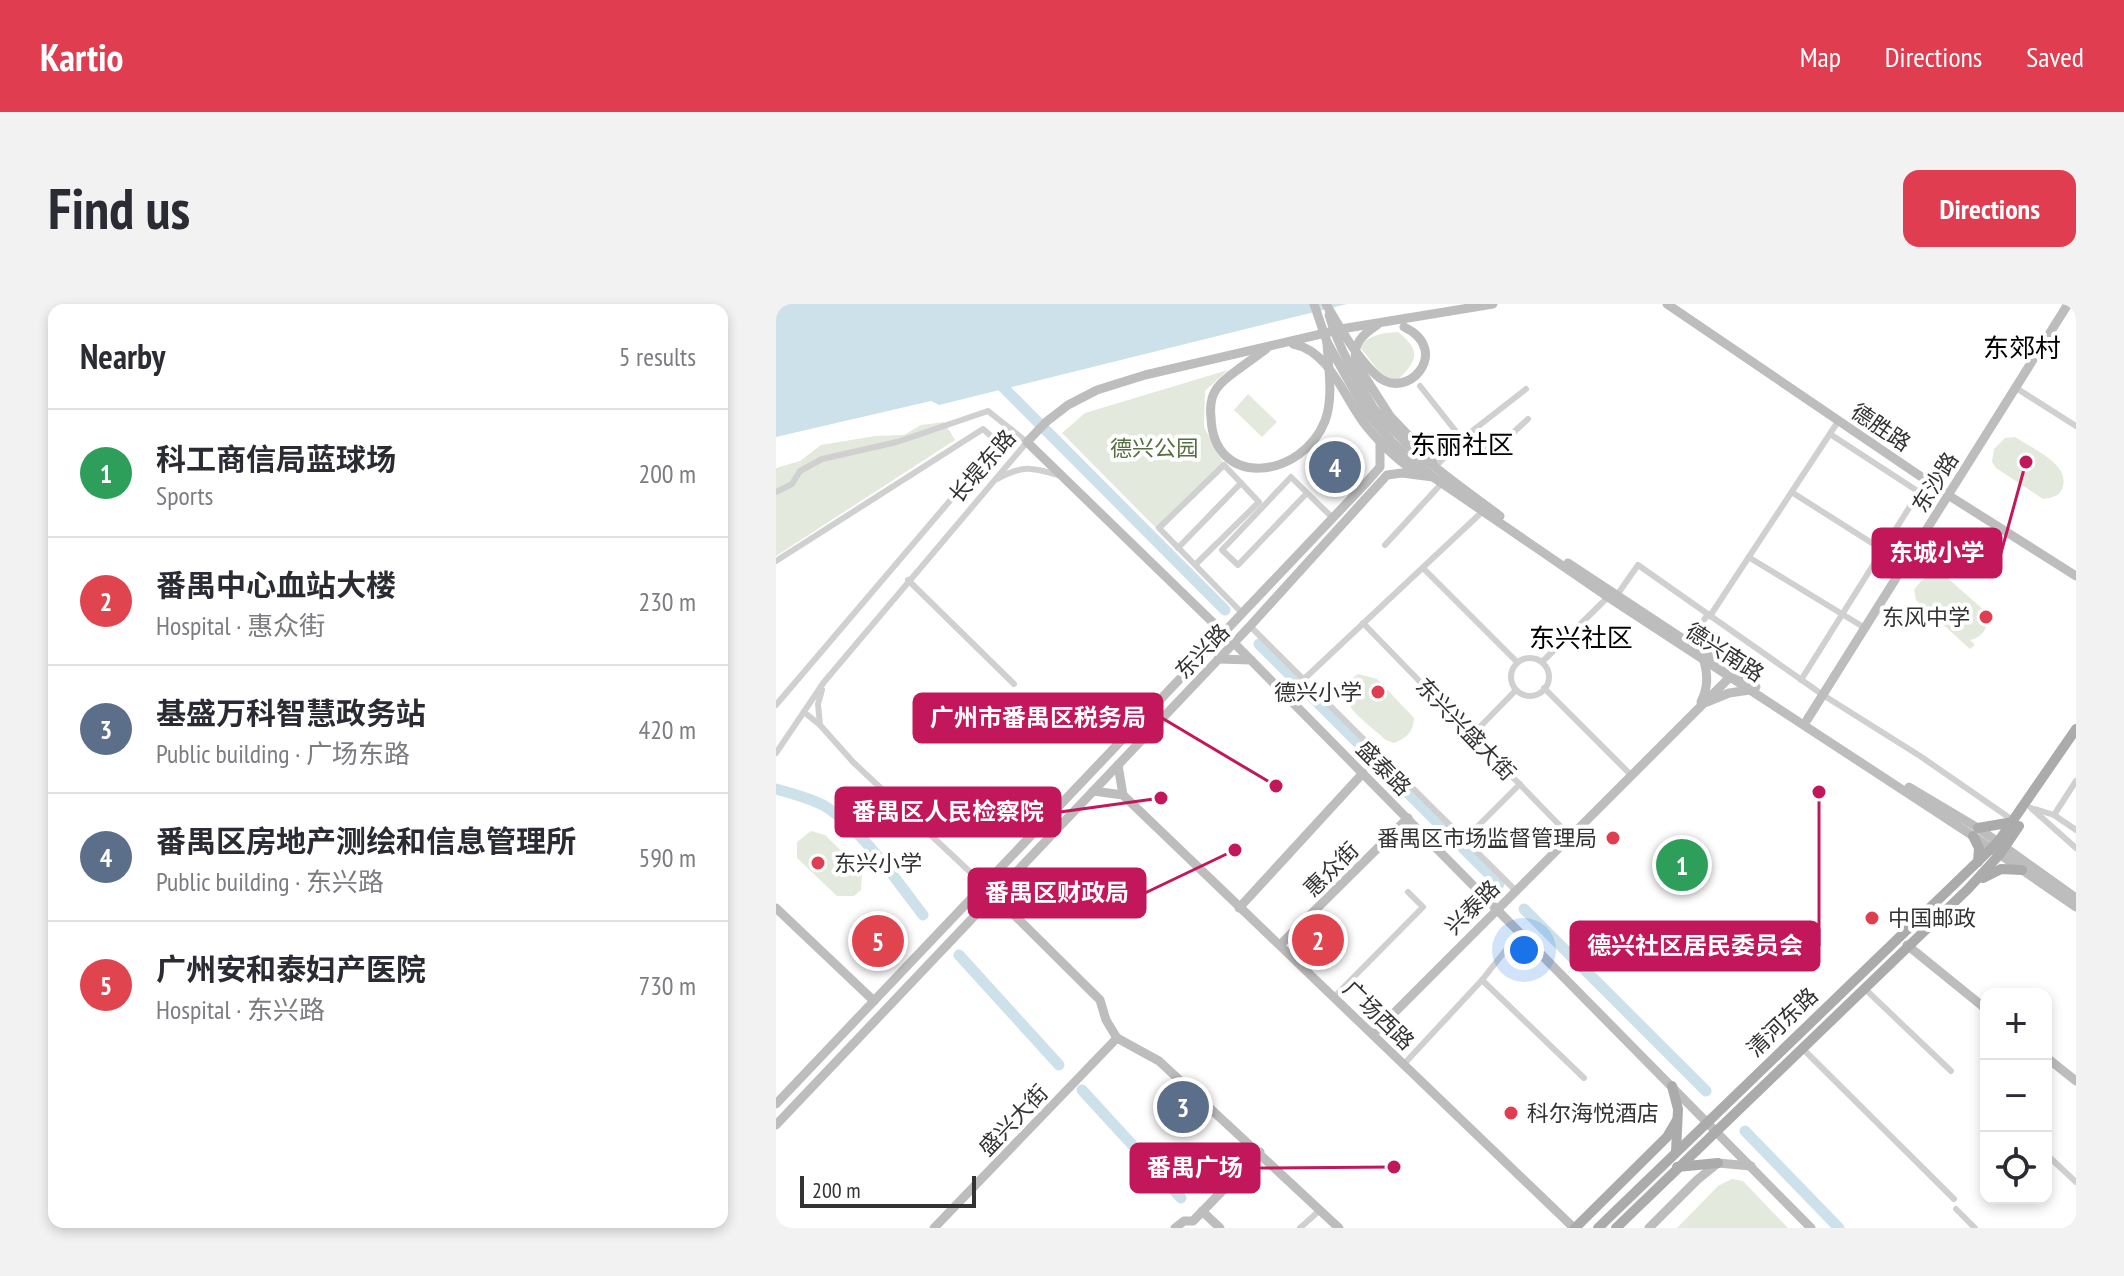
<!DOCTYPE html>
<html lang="en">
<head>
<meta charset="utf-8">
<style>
	body { margin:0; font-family:"PT Sans Narrow","Noto Sans SC",sans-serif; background:#f2f2f3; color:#2b2b33 }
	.controls { position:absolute; right:24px; bottom:24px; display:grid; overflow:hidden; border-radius:16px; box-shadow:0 4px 12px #0003 }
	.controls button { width:72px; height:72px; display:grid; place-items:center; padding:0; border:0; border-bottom:2px solid #e1e1e2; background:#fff; color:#2b2b33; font:40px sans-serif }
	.scale { position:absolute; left:24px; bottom:20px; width:176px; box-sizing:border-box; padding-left:8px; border:4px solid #333; border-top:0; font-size:22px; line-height:28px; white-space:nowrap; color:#333; -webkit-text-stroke:6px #fff; paint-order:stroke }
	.you { position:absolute; left:748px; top:646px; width:28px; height:28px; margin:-20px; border:6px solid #fff; border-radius:50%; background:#1a73e8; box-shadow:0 0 0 12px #1a73e833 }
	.badge { display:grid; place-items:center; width:52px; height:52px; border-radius:50%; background:#e03e50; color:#fff; font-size:26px; font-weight:700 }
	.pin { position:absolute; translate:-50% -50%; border:4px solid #fff; box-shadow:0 2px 8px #0006 }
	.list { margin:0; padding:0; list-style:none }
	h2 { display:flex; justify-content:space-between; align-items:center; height:104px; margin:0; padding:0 32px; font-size:34px }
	h2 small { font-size:26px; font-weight:400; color:#7c7c81 }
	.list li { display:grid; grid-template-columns:52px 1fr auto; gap:24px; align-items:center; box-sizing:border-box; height:128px; padding:0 32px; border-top:2px solid #e1e1e2 }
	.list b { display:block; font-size:30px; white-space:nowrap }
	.list p { margin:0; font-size:26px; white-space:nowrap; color:#7c7c81 }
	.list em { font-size:26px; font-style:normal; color:#7c7c81 }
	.icon { flex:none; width:44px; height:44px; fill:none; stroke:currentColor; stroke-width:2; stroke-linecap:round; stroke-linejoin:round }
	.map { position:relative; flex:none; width:1300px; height:924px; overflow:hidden; border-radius:16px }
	header { display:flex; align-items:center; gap:48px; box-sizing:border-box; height:112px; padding:0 40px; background:#e03e50; color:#fff }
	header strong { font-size:38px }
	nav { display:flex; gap:44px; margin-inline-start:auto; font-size:28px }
	.intro { display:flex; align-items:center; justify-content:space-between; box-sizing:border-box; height:192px; padding:0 48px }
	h1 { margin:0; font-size:56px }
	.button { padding:20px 36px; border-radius:16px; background:#e03e50; color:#fff; font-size:28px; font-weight:700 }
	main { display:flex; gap:48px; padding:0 48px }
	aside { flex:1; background:#fff; border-radius:16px; box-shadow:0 4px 12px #0003 }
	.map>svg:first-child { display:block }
	.green { fill:#e3e9dc }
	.water { fill:#cde1eb }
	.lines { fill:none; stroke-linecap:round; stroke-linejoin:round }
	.river { stroke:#cde1eb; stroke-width:11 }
	.street { stroke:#d0d0d0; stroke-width:6 }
	.secondary { stroke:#bdbdbd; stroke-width:9 }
	.primary { stroke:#ababab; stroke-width:10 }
	.secondary-bridge { stroke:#bdbdbd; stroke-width:9 }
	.poi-dot { fill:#e03e50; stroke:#fff; stroke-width:3 }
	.labels { text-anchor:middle; stroke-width:8; stroke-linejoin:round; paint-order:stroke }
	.street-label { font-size:22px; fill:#333; stroke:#fff }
	.park-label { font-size:22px; fill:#576e40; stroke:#fff }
	.poi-label { font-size:22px; fill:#333; stroke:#fff; text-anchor:end }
	.quarter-label { font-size:26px; fill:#000; stroke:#fff }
	.leader { fill:none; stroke:#c2185b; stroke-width:3 }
	.callout-dot { fill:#c2185b; stroke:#fff; stroke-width:3 }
	.callout { fill:#c2185b; stroke:#c2185b; stroke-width:3 }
	.callout-label { font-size:24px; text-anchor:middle; font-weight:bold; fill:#fff }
</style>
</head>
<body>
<header>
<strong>Kartio</strong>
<nav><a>Map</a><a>Directions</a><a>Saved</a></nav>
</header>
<div class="intro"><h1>Find us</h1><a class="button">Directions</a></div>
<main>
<aside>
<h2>Nearby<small>5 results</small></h2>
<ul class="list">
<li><span class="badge" style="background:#2e9e5b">1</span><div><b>科工商信局蓝球场</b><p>Sports</p></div><em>200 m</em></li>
<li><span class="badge" style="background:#e0444e">2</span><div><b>番禺中心血站大楼</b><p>Hospital · 惠众街</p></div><em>230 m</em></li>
<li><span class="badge" style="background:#5c6f8a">3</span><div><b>基盛万科智慧政务站</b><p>Public building · 广场东路</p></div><em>420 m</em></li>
<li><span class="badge" style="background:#5c6f8a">4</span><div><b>番禺区房地产测绘和信息管理所</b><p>Public building · 东兴路</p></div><em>590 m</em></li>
<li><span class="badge" style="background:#e0444e">5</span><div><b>广州安和泰妇产医院</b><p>Hospital · 东兴路</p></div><em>730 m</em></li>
</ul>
</aside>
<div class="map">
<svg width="1300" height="924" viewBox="0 0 1300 924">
	<rect width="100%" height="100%" fill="#fff"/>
	<!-- green -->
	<g class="green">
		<path d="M622,28C646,47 641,56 622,76L608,74L583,42C596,30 606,29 622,28Z"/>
		<polygon points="452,66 429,87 428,123 448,160 380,224 286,129 309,109"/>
		<polygon points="472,90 501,118 486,133 458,106"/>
		<polygon points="168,118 179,136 0,252 0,164 24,157 45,141 99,132 128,131 145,121"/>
		<path d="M1239,133C1255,144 1293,159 1287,182C1285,192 1276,194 1267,195L1220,164L1216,158L1218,145L1229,134Z"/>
		<path d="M1157,270L1168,271L1209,307C1214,320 1209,333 1194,336L1199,341L1194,345L1140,296L1138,286L1145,277Z"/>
		<path d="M582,370L601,375L638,414C637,428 632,433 618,439L610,436C590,417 549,394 582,370Z"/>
		<polygon points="35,527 49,531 86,567 85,586 78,592 61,592 21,554 21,538"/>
		<polygon points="956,875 967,877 1012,924 901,924 942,882"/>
	</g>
	<!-- water -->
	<polygon class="water" points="0,0 571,0 163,101 155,97 0,133"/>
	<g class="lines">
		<!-- river -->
		<g class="river">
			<polyline points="218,74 449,306"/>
			<polyline points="483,340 723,580"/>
			<path d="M0,485C15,489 33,494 47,501C84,523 121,577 147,611"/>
			<polyline points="748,605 930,787"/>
			<polyline points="183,651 283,761"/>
			<polyline points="306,786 405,894"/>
			<polyline points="969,827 1063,924"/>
		</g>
		<!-- street -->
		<g class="street">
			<polyline points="644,82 686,135"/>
			<polyline points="1240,84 1300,122"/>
			<polyline points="691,131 714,150 752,115"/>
			<polyline points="661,161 691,131 750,85"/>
			<path d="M221,175C247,161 255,163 282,171"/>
			<polyline points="0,188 16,180 24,167 46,155 121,138 212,107 251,138 48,378 0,449"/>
			<path d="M531,189L462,261L446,246L515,173C529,187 543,201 557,214"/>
			<polyline points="1017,189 1129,260"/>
			<polyline points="609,241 666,179"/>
			<polyline points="402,244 465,179"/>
			<polyline points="974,254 1089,324"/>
			<polyline points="0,257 207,125 224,140"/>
			<polyline points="419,261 483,198 448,161 383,224 467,310"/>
			<polyline points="647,264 741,358"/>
			<polyline points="132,276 238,380"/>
			<polyline points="841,291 862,261 1047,391 1144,452 1238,517"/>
			<polyline points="934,312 1063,116"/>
			<polyline points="587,319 793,531"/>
			<polyline points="474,322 739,586"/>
			<polyline points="913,338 932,310"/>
			<circle cx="754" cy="373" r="19"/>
			<polyline points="766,358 832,293"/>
			<polyline points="527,376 707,207"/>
			<polyline points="1025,376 1143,188 1054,130"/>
			<polyline points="768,384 854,470"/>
			<polyline points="0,401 235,125"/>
			<polyline points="28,408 44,421 77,458 209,582"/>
			<polyline points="44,421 42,400 46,386"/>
			<polyline points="696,431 740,386"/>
			<polyline points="1255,504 1300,544"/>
			<polyline points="1259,505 1278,511 1300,526"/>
			<polyline points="1278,511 1300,477"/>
			<polyline points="694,530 744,480"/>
			<polyline points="706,676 729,647"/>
			<polyline points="1088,684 1175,767"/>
			<polyline points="558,693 647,603 632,588"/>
			<polyline points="1025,743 1178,895"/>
			<polyline points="628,760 706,676 808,774"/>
			<polyline points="1270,850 1300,878"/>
			<polyline points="1180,905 1199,924"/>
			<polyline points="524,924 544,906"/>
		</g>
		<!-- secondary -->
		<g class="secondary">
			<polyline points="717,0 571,24 369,71 321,86 292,101 270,118 251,138 458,339 1035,924"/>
			<polyline points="891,0 1172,191 1300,272"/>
			<path d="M601,21C586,31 576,40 580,59L614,112L657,157"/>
			<path d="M517,40C555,47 569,97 591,123C606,141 623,158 643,170"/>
			<polyline points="464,64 490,45"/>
			<path d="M598,105C634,148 679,178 724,212"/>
			<polyline points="590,108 616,138 657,173 832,293 1197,532 1300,603"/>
			<polyline points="792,259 980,383"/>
			<polyline points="442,355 475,356"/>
			<path d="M925,398C932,384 932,372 928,357"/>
			<polyline points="931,398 953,389 974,386"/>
			<polyline points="1031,416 1292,0"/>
			<polyline points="342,461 347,491 798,924"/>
			<polyline points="1133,483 1202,524 1300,594"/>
			<polyline points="317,487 347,491"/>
			<polyline points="217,590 324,696 330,716 341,734 383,757 563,924"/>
			<polyline points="0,604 98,697"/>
			<polyline points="463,604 587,469"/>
			<polyline points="504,641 632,514"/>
			<polyline points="1131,641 1210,705"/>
			<polyline points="597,730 956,371"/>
			<polyline points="1270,753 1300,777"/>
			<polyline points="0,800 589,180 604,163 604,137"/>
			<polyline points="0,821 474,322 611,171 626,169 657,173"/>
			<polyline points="426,907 444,924"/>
			<polyline points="158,924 341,734"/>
			<polyline points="399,924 408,917 417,917 484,848"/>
			<polyline points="873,924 921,876 942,859 975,862"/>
		</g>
		<!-- primary -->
		<g class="primary">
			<polyline points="1202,524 1237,518"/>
			<polyline points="1197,532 1203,544 1202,558"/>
			<polyline points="1207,574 1225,565 1246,566"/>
			<polyline points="896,782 902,805 900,848"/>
			<polyline points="901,863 942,859"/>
			<polyline points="799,924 891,833 901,816"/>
			<polyline points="822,924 1222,538 1300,425"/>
			<polyline points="840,924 1192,585 1224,550 1243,522"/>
		</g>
		<!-- secondary-bridge -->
		<g class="secondary-bridge">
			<polyline points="538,0 551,38 590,108"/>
			<path d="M550,0C564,24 580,52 600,71C631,100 677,46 628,23"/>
			<path d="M553,11C563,45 580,74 598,105"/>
			<path d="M464,64C456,70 447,76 441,84C435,92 434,104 435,113C437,186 526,175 549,117C558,93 552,62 551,38"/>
		</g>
	</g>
	<!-- markers -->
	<g class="poi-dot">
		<circle cx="1210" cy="313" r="8"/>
		<circle cx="602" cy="388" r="8"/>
		<circle cx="837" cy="534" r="8"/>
		<circle cx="42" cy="559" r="8"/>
		<circle cx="1096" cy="614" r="8"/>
		<circle cx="735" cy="809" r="8"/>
	</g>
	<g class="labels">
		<!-- street labels -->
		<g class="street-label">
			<text transform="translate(1105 123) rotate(34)" y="8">德胜路</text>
			<text transform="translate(206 162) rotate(-49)" y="8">长堤东路</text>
			<text transform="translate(1159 178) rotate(-58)" y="8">东沙路</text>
			<text transform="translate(426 347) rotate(-46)" y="8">东兴路</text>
			<text transform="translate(949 348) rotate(33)" y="8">德兴南路</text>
			<text transform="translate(690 425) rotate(46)" y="8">东兴兴盛大街</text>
			<text transform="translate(608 464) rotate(45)" y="8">盛泰路</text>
			<text transform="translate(555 565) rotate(-45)" y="8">惠众街</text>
			<text transform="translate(696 603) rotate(-45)" y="8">兴泰路</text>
			<text transform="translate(603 711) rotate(44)" y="8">广场西路</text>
			<text transform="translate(1006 718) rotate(-44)" y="8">清河东路</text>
			<text transform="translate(237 816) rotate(-46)" y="8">盛兴大街</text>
		</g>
		<!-- park labels -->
		<g class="park-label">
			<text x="378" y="152">德兴公园</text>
		</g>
		<!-- poi labels -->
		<g class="poi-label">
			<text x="1194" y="321">东风中学</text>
			<text x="586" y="396">德兴小学</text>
			<text x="821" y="542">番禺区市场监督管理局</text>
			<text x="58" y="567" text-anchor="start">东兴小学</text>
			<text x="1112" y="622" text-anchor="start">中国邮政</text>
			<text x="751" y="817" text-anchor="start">科尔海悦酒店</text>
		</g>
		<!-- quarter labels -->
		<g class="quarter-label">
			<text x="1246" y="53">东郊村</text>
			<text x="686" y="150">东丽社区</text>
			<text x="805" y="343">东兴社区</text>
		</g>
	</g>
	<!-- callouts -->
	<path class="leader" d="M1250 158L1225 249M500 482L386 414M385 494L284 508M459 546L369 589M1043 488L1043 642M618 863L483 864"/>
	<g class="callout-dot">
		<circle cx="1250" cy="158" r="8"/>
		<circle cx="500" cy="482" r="8"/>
		<circle cx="385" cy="494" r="8"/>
		<circle cx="459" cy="546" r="8"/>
		<circle cx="1043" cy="488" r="8"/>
		<circle cx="618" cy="863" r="8"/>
	</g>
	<g class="callout">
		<rect x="1097" y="225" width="128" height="48" rx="8"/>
		<rect x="138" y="390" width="248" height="48" rx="8"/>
		<rect x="60" y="484" width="224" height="48" rx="8"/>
		<rect x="193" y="565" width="176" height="48" rx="8"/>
		<rect x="795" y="618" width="248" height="48" rx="8"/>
		<rect x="355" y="840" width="128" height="48" rx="8"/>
	</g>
	<g class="callout-label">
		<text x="1161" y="257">东城小学</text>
		<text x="262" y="422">广州市番禺区税务局</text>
		<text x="172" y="516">番禺区人民检察院</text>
		<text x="281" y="597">番禺区财政局</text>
		<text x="919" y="650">德兴社区居民委员会</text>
		<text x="419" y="872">番禺广场</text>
	</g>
</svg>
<div class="controls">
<button>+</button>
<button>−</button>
<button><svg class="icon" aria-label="locate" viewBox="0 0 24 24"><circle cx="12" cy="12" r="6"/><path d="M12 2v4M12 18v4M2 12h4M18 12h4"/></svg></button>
</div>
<div class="scale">200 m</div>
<div class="you"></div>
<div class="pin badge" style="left:906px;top:561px;background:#2e9e5b">1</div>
<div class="pin badge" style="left:542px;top:636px;background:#e0444e">2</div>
<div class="pin badge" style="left:407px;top:803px;background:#5c6f8a">3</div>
<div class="pin badge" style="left:559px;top:163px;background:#5c6f8a">4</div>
<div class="pin badge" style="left:102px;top:637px;background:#e0444e">5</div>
</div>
</main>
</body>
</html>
